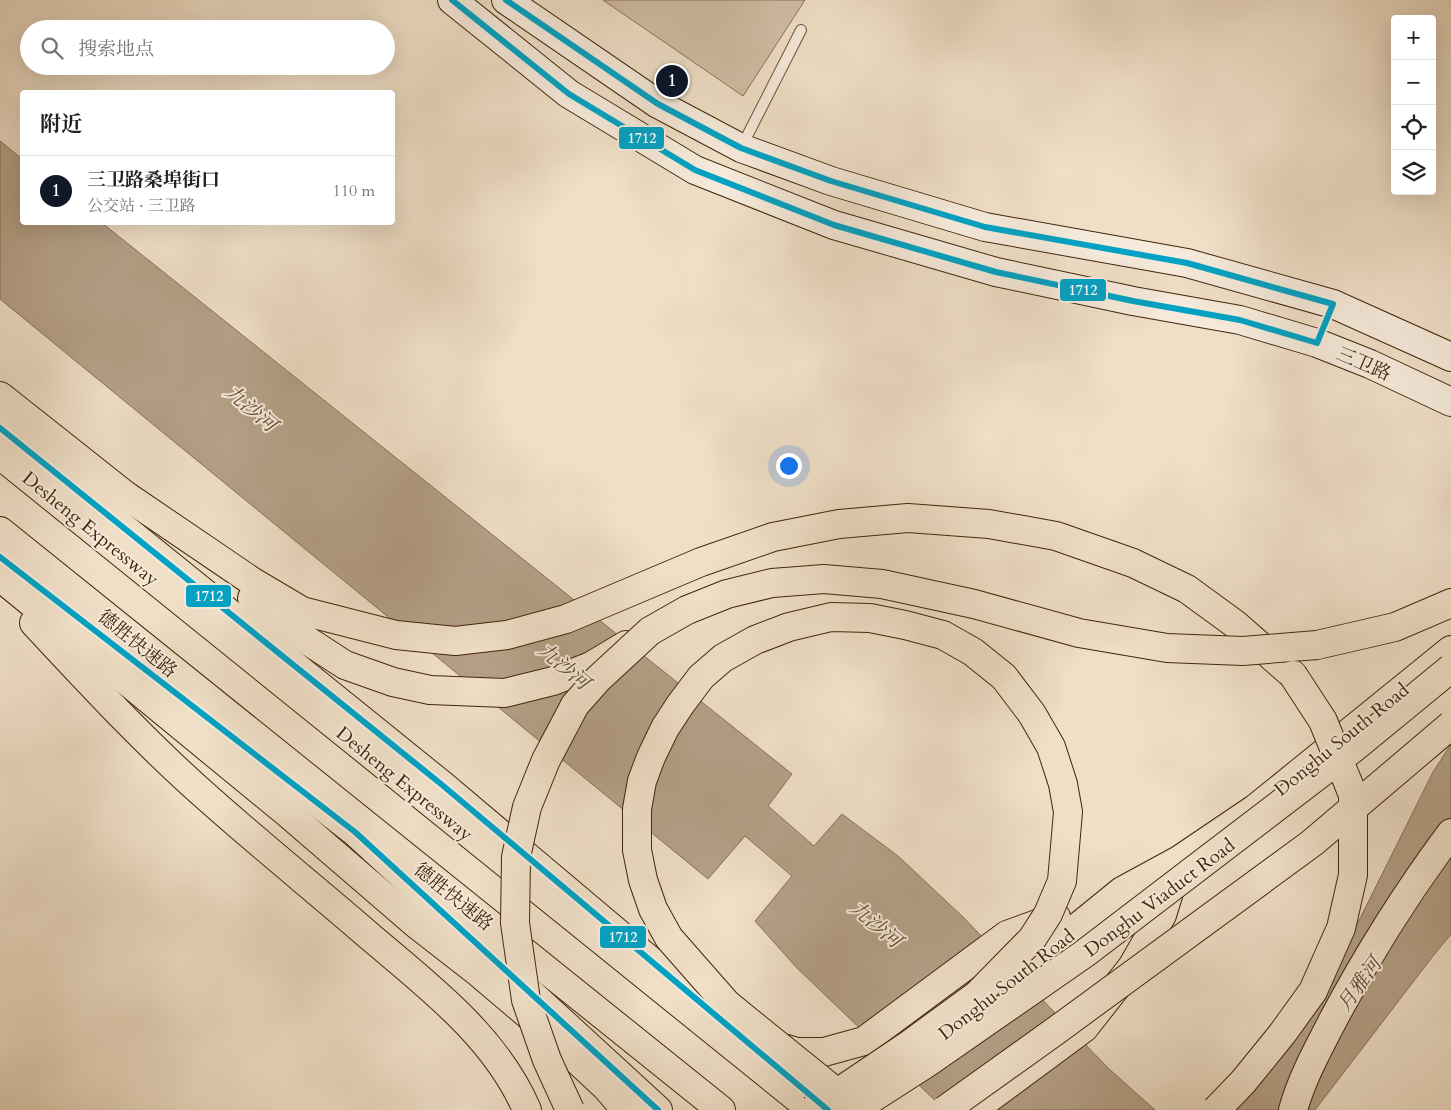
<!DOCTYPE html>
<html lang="zh">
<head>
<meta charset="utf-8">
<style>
	body { margin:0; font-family:Cardo,"Noto Serif SC",serif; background:#f6f6f6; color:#202124 }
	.controls { position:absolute; right:15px; top:15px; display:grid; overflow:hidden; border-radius:5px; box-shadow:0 5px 20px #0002 }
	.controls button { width:45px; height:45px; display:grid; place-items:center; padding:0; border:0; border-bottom:1px solid #e0e0e0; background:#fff; color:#202124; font:25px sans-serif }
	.you { position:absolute; left:788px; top:465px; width:18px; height:18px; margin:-12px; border:4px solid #fff; border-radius:50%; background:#1a73e8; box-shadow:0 0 0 8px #1a73e833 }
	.badge { display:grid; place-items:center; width:32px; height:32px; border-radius:50%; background:#111827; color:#fff; font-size:16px; font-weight:700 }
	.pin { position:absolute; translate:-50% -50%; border:2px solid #fff; box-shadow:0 1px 5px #0006 }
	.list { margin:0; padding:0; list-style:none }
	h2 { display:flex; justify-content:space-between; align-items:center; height:65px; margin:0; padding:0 20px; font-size:21px }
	h2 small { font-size:16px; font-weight:400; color:#757577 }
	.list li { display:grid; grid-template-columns:32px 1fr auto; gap:15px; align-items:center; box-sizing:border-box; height:70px; padding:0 20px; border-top:1px solid #e0e0e0 }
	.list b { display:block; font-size:19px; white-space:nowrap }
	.list p { margin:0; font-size:16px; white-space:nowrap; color:#757577 }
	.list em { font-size:16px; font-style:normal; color:#757577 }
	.icon { flex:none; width:28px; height:28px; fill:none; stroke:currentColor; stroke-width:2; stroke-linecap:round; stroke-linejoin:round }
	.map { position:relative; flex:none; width:1451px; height:1110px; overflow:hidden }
	.search { position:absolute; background:#fff; box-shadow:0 5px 20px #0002; left:20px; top:20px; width:375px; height:55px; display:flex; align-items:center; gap:12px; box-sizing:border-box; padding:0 18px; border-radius:28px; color:#757577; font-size:19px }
	.panel { position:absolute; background:#fff; box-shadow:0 5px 20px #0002; left:20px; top:90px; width:375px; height:135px; border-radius:5px }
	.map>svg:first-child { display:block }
	.green { fill:#d2bfa7; stroke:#8a7258 }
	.water { fill:#b5a087; stroke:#876f55 }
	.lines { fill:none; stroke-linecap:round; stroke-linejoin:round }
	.lane-casing { stroke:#6e5439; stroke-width:12 }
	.secondary-casing { stroke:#43250a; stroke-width:30 }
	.primary-casing { stroke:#43250a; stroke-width:30 }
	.highway-casing { stroke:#43250a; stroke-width:30 }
	.lane { stroke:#f5eadb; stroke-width:10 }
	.secondary { stroke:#f5eadb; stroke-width:28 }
	.primary { stroke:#efdfc7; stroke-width:28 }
	.highway { stroke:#efdfc7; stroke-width:28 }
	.highway-bridge-casing { stroke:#43250a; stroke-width:30; stroke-linecap:butt }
	.highway-bridge { stroke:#efdfc7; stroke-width:28 }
	.bus-1-casing { stroke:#f5eadb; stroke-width:10 }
	.bus-1 { stroke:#03a2c4; stroke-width:6 }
	.labels { text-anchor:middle; stroke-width:4; stroke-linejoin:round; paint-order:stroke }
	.street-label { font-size:19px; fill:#43250a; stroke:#f5eadb }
	.water-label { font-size:20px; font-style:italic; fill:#654a30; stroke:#f5eadb }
	.line-badge { stroke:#f5eadb; stroke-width:2 }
	.badge-label { font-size:14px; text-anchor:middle; font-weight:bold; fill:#fff }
</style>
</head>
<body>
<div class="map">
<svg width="1451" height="1110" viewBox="0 0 1451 1110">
	<rect width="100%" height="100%" fill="#efdfc7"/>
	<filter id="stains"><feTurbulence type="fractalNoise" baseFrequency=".004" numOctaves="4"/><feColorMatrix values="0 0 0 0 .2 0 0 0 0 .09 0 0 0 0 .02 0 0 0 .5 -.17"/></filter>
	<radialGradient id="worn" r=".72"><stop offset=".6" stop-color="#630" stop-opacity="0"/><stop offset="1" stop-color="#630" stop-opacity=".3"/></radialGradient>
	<!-- green -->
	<polygon class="green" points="603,0 805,0 743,96"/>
	<!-- water -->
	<g class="water">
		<polygon points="0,141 22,159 22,222 102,223 792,774 768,806 814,846 842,814 898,856 963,917 1108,1068 1155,1110 945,1110 796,967 755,921 792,876 745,836 708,879 0,299"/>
		<polygon points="1451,744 1451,934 1433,956 1315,1110 1217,1110 1317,1005 1433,772"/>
	</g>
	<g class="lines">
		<!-- lane casing -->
		<g class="lane-casing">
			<polyline id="lane" points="741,148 801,30"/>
		</g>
		<!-- secondary casing -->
		<g class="secondary-casing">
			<g id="secondary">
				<polyline points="452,0 569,94 695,170 834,225 996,272 1133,301 1240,320 1317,343 1370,364 1451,402"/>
				<polyline points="506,0 658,104 741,148 831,181 985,227 1187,263 1333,304 1451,357"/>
			</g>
		</g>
		<!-- primary casing -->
		<g class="primary-casing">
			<g id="primary">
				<polyline points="0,428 441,784 716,1016"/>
				<polyline points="0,557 355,832 658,1110"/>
				<polyline points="978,1006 1031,965 1122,891 1179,860 1256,808 1451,650"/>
				<polyline points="740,1036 797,1052 824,1052 864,1041 1007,935 1056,917"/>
				<polyline points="973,1110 1084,1028 1132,967 1162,915 1174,876"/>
			</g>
		</g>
		<!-- highway casing -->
		<g class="highway-casing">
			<g id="highway">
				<polyline points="0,396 125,495 253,582 302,611 396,635 455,641 507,635 566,619 701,562 773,537 839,524 908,518 989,524 1056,536 1133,563 1187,589 1235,624 1293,675"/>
				<polyline points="0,455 812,1110"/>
				<polyline points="0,531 721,1110"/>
				<polyline points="0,577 286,812 416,924 479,973 532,1018 606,1087 626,1110"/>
				<polyline points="252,598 305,639 345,665 393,682 430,690 505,693 553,681 591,666 626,645"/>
				<path d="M34,623C91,684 147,745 210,800C264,848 320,893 374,940C432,989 497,1039 527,1110"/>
				<polyline points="1317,645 1395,627 1451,603"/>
				<path d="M1293,1110C1302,1078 1318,1049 1333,1020C1368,954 1407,892 1451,833"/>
			</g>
		</g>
		<!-- lane -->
		<use href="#lane" class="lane"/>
		<!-- secondary -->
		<use href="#secondary" class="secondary"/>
		<!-- primary -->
		<use href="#primary" class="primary"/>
		<!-- highway -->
		<use href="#highway" class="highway"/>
		<!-- highway-bridge casing -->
		<g class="highway-bridge-casing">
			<g id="highway-bridge">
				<polyline points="570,1110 547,1060 526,1000 515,923 516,857 527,807 546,760 575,705 598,679 650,631 687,610 727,594 772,583 824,579 882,584 974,604 1079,633 1167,648 1243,651 1317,645"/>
				<polyline points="812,1110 910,1044 977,995 1032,939 1048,914 1062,881 1068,812 1063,784 1051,747 1032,714 1004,677 973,652 943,635 905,625 870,618 831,617 789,627 755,640 723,658 701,677 680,705 665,728 651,757 642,781 637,809 637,850 643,880 653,909 669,938 727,1004 858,1110"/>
				<polyline points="854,1110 927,1063 1084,954 1355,747 1451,668"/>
				<polyline points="945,1110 1054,1032 1312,843 1451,725"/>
				<polyline points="1216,1110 1243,1082 1282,1034 1313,991 1341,928 1353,875 1353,795 1323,721 1293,675"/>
			</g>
		</g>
		<!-- highway-bridge -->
		<use href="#highway-bridge" class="highway-bridge"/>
		<!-- bus-1 casing -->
		<g class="bus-1-casing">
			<g id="bus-1">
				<polyline points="452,0 569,94 695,170 834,225 996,272 1133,301 1240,320 1317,343 1333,304 1187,263 985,227 831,181 741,148 658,104 506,0"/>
				<polyline points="0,428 441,784 828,1110"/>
				<polyline points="0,557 355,832 658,1110"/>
			</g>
		</g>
		<!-- bus-1 -->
		<use href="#bus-1" class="bus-1"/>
	</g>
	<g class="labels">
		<!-- street labels -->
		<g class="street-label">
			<text transform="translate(1364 363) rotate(23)" y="7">三卫路</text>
			<text transform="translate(91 528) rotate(39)" y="7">Desheng Expressway</text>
			<text transform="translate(138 643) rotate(39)" y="7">德胜快速路</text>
			<text transform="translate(1341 739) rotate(-39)" y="7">Donghu South Road</text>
			<text transform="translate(405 783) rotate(39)" y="7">Desheng Expressway</text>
			<text transform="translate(454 896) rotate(39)" y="7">德胜快速路</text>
			<text transform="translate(1159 897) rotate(-37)" y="7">Donghu Viaduct Road</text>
			<text transform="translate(1006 984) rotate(-38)" y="7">Donghu South Road</text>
		</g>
		<!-- water labels -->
		<g class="water-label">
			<text transform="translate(251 408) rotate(40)" y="7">九沙河</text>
			<text transform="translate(564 666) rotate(40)" y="7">九沙河</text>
			<text transform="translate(876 924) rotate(40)" y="7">九沙河</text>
			<text transform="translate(1359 984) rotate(-54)" y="7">月雅河</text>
		</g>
	</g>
	<g class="line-badge">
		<rect x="618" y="126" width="47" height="24" rx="5" fill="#03a2c4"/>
		<rect x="1059" y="278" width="48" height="24" rx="5" fill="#03a2c4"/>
		<rect x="185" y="584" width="47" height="24" rx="5" fill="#03a2c4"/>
		<rect x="599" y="925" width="48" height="24" rx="5" fill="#03a2c4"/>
	</g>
	<g class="badge-label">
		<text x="642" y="143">1712</text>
		<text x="1083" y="295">1712</text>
		<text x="209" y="601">1712</text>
		<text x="623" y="942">1712</text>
	</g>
	<rect width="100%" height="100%" filter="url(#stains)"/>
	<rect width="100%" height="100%" fill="url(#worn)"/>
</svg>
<div class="controls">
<button>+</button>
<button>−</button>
<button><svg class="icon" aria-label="locate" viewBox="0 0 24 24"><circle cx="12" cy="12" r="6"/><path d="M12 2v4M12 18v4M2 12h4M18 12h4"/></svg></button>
<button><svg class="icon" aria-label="layers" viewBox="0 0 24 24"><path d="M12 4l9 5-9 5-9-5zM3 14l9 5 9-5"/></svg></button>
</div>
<div class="you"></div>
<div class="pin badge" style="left:672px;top:81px">1</div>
<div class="search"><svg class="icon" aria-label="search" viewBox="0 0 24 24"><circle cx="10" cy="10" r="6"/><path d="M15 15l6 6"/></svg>搜索地点</div>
<section class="panel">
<h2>附近<small></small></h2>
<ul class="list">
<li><span class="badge">1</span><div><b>三卫路桑埠街口</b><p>公交站 · 三卫路</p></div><em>110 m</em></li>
</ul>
</section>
</div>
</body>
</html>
